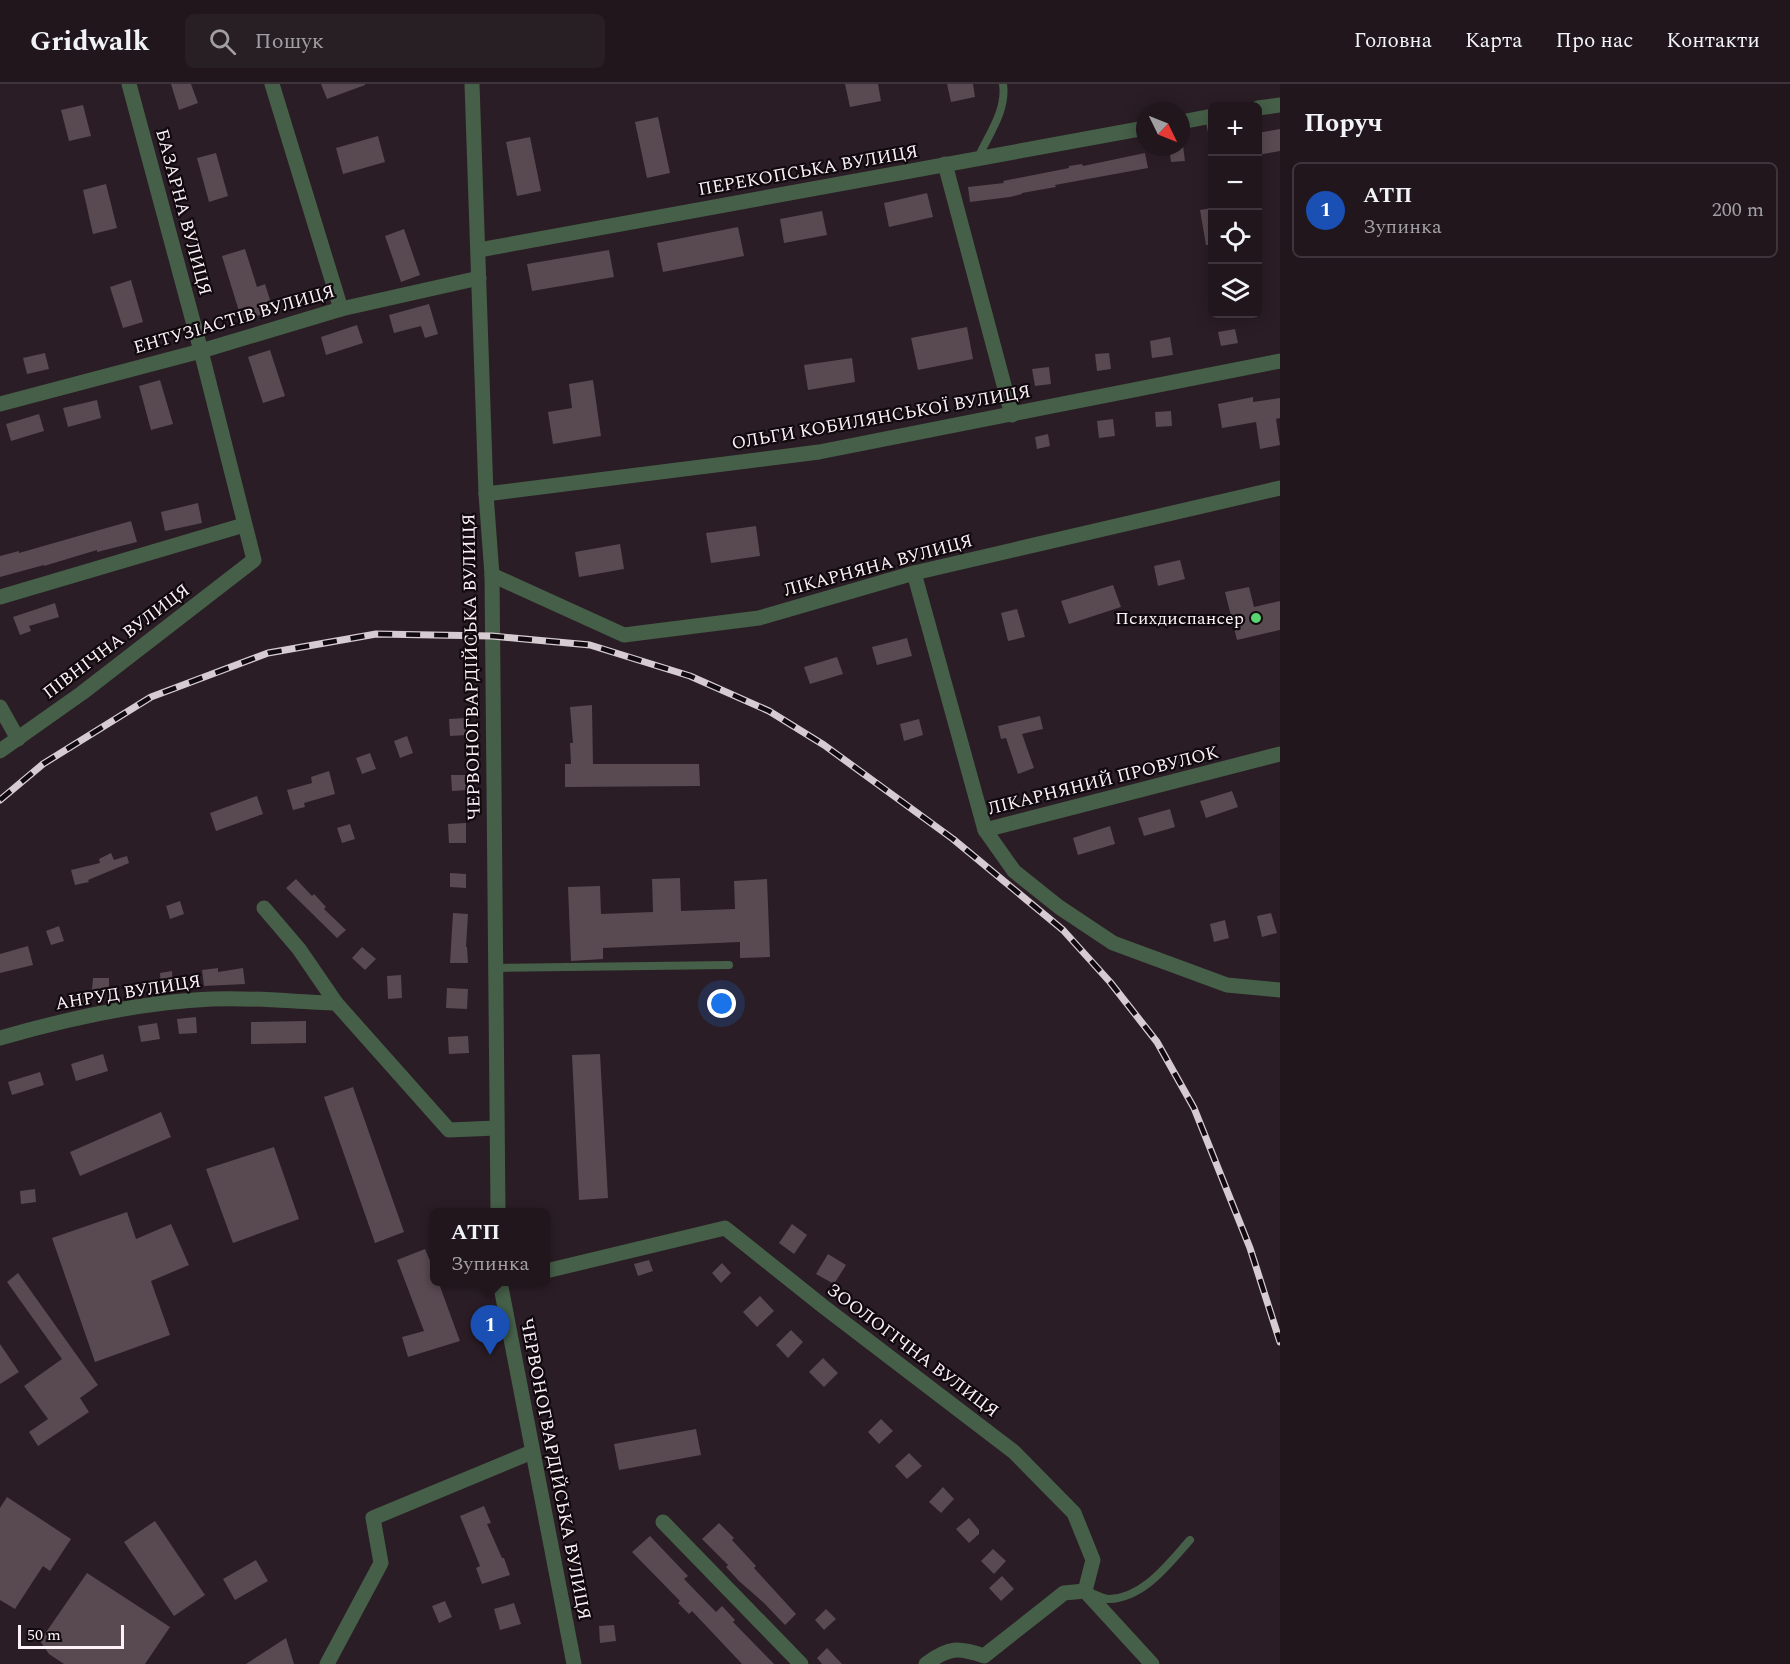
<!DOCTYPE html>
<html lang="uk">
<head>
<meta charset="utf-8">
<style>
	body { margin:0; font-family:Spectral,serif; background:#281f25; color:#f1f3f6 }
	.controls { position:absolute; right:18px; top:18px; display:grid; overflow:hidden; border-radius:9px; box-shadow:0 3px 15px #0003 }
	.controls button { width:54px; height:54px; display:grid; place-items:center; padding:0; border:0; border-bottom:2px solid #3d353b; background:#20161c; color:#f1f3f6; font:30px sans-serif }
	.compass { position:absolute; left:1136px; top:18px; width:54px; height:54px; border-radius:50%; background:#20161c; box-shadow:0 3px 15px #0003; rotate:133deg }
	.scale { position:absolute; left:18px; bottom:15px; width:106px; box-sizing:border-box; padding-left:6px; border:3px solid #fbf1f7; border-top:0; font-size:16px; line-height:21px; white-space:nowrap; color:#fbf1f7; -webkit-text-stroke:4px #10090d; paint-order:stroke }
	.you { position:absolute; left:722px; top:920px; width:21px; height:21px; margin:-15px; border:4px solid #fff; border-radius:50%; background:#1a73e8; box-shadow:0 0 0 9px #1a73e833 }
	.badge { display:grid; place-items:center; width:39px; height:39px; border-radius:50%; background:#7c3aed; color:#fff; font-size:20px; font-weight:700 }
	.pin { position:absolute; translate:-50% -50px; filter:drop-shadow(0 2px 3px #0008) }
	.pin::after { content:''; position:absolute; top:32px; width:21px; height:18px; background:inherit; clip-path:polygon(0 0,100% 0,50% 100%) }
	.popup { position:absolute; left:430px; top:1124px; width:120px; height:78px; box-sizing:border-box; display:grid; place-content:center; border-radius:9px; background:#20161c; filter:drop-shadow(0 2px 4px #0005); font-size:20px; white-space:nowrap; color:#a29fa3 }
	.popup b { font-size:22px; color:#f1f3f6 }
	.popup::after { content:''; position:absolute; left:50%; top:100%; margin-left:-12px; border:12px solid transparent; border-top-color:#20161c }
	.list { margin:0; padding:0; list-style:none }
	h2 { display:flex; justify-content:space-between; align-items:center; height:78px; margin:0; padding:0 24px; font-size:26px }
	h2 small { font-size:20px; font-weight:400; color:#a29fa3 }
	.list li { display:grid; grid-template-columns:39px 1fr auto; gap:18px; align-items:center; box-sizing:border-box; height:96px; margin:0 12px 12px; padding:0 12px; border:2px solid #3d353b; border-radius:9px }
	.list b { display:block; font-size:22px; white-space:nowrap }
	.list p { margin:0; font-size:20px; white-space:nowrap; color:#a29fa3 }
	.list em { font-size:20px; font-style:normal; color:#a29fa3 }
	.icon { flex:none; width:33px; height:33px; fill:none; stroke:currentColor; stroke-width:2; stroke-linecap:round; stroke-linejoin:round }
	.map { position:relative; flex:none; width:1280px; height:1580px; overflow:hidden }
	header { display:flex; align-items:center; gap:36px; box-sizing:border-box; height:84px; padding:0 30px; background:#20161c; border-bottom:2px solid #3d353b }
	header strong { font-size:28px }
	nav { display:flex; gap:33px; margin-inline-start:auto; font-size:21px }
	.search { width:420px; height:54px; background:#281f25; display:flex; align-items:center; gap:15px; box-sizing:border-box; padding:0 21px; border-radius:9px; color:#a29fa3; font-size:22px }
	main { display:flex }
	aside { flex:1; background:#20161c }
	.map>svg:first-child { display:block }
	.building { fill:#594951 }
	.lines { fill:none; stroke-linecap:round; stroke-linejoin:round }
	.service { stroke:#455f48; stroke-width:8 }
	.minor { stroke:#455f48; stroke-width:15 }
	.rail-casing { stroke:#d6cbd1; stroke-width:7 }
	.rail { stroke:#10090d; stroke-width:4.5; stroke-dasharray:14; stroke-linecap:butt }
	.poi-dot { fill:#58d570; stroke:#10090d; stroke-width:2 }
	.labels { text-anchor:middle; stroke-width:4.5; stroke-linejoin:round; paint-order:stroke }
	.street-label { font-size:18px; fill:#fbf1f7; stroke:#10090d }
	.poi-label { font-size:18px; fill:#fbf1f7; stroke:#10090d; text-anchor:end }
</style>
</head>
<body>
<header>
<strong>Gridwalk</strong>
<div class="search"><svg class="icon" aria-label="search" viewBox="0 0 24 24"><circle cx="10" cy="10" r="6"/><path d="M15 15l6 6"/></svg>Пошук</div>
<nav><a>Головна</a><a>Карта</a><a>Про нас</a><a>Контакти</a></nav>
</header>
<main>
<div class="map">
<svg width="1280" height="1580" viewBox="0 0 1280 1580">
	<rect width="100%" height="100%" fill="#2b1d25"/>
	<!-- building -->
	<g class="building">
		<polygon points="171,0 191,0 198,19 179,26"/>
		<polygon points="321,0 365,0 365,1 327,15"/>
		<polygon points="845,0 878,0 881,17 850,23"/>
		<polygon points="947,0 973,0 975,13 951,18"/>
		<polygon points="83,21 91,52 69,57 61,26"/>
		<polygon points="658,33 670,89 647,94 635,38"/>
		<polygon points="1280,45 1280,67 1257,71 1257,49"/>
		<polygon points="378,52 385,78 343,90 336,64"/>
		<polygon points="530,53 541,107 517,112 506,58"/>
		<polygon points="1183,61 1185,77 1171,78 1169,63"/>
		<polygon points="216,69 228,112 209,118 197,74"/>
		<polygon points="1145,69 1148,84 1055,101 1056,103 1022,109 1022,110 1010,113 970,118 968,103 1004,99 1003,97 1069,84 1069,82 1082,80 1083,82"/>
		<polygon points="106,100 117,144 93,150 83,106"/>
		<polygon points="927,109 933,133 889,143 884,119"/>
		<polygon points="1212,124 1212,161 1206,161 1200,126"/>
		<polygon points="822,127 827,151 784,159 780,135"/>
		<polygon points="738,143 744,172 663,188 657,159"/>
		<polygon points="404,145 420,191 401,198 385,152"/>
		<polygon points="245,165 257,203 265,200 271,219 263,221 266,229 242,237 222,172"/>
		<polygon points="609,166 614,193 532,207 527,180"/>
		<polygon points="131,196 143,238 123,244 110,203"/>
		<polygon points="429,220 438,250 425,254 421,242 394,249 389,231"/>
		<polygon points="357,241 363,259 326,271 321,253"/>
		<polygon points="967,243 973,275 918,286 911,254"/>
		<polygon points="1235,245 1238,259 1221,262 1218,248"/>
		<polygon points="1170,253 1173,271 1152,274 1150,257"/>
		<polygon points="270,266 285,312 263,319 248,273"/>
		<polygon points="45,269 49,285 27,290 23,274"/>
		<polygon points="1109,269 1111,285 1097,287 1095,270"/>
		<polygon points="852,274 855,298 808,306 804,281"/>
		<polygon points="1049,283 1051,300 1035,302 1032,285"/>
		<polygon points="160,296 173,340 151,346 139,302"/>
		<polygon points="593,296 601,352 553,360 548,328 572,324 569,300"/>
		<polygon points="1253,313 1253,318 1280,314 1280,334 1276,335 1280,361 1260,365 1256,338 1222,344 1218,320"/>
		<polygon points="97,316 101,334 68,343 63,324"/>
		<polygon points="1171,327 1172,342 1156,343 1155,328"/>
		<polygon points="39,330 44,347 11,357 6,340"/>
		<polygon points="1113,335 1115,352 1099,354 1097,337"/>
		<polygon points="1048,350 1050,362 1037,365 1035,353"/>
		<polygon points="198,419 202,439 165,447 161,428"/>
		<polygon points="131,437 137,458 97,468 97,466 44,482 44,481 0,493 0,472 19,467 19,469"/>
		<polygon points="756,442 760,472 711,479 706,449"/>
		<polygon points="620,460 624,485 579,493 575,468"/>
		<polygon points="1180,476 1185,495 1158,502 1154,482"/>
		<polygon points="1113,501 1121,523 1069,540 1061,517"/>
		<polygon points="1249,503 1254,523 1280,517 1280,546 1237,556 1225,508"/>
		<polygon points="55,519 59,533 29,542 31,547 20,551 13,533"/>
		<polygon points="1017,525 1025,553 1008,557 1001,529"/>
		<polygon points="907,554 912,572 877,581 872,563"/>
		<polygon points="837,573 843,590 810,600 804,583"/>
		<polygon points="592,621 593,680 699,680 700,702 565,703 565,680 571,680 570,659 573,659 570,623"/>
		<polygon points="1040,632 1043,645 1022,650 1034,684 1018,690 1006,654 1001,655 998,642"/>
		<polygon points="466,634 467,651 450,652 449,635"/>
		<polygon points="919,635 923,651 904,657 900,640"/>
		<polygon points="407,652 413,669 400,674 394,657"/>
		<polygon points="370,669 376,685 362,690 356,674"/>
		<polygon points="329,687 335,710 304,719 305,723 293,726 287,706 312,699 311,693"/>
		<polygon points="451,691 466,691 467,706 452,707"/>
		<polygon points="1232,707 1238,723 1206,734 1200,717"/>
		<polygon points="257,712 263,730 216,747 210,729"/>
		<polygon points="1170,725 1175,743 1144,752 1138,734"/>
		<polygon points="466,739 466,759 449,759 448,740"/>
		<polygon points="350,740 355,755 342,759 337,744"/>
		<polygon points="1110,742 1115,760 1078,771 1073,754"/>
		<polygon points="111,769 114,776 127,772 129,779 88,796 89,798 75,801 71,786 100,779 99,775"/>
		<polygon points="450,789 466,790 466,804 450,803"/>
		<polygon points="680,794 681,827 735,825 734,797 767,795 770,873 740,874 740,858 603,864 603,875 571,877 568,803 600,802 601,830 653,828 652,795"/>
		<polygon points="296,795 312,812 314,810 326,823 324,825 346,846 337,854 286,804"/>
		<polygon points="180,817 184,830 170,835 166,822"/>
		<polygon points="453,829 468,830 466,863 467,863 468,879 450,879"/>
		<polygon points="1271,829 1277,849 1262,853 1257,832"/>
		<polygon points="1225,836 1229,854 1214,858 1210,840"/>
		<polygon points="59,842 64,857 51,861 46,847"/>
		<polygon points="28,862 33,881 0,889 0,870"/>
		<polygon points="362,863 376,875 365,886 352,874"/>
		<polygon points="218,884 218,888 243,884 245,900 204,902 202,886"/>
		<polygon points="172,887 173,905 161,906 160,889"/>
		<polygon points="401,891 402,914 388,915 387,892"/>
		<polygon points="93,894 109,894 109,907 92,906"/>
		<polygon points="447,904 468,905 467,925 446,924"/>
		<polygon points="85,909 87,922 73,924 71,912"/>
		<polygon points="196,933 197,949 179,950 177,935"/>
		<polygon points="306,937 306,959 251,960 251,938"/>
		<polygon points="157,939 160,955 141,958 138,942"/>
		<polygon points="468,952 469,969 449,970 448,953"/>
		<polygon points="103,970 108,987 76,997 71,980"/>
		<polygon points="600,970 608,1114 579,1116 572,971"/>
		<polygon points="40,988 44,1001 12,1011 8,998"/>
		<polygon points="353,1003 404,1148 375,1159 324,1013"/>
		<polygon points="161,1028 171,1053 80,1092 70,1068"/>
		<polygon points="274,1063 299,1135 233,1159 206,1085"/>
		<polygon points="35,1105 36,1118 21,1120 20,1107"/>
		<polygon points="127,1128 136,1155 171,1140 189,1181 151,1197 170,1251 95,1278 52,1154"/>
		<polygon points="792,1140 807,1151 794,1170 779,1159"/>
		<polygon points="425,1165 435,1189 435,1197 438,1197 460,1257 408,1273 402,1253 424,1247 397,1176"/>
		<polygon points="828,1170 846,1181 834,1200 816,1190"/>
		<polygon points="649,1176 653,1187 638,1192 634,1180"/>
		<polygon points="722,1179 731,1189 721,1199 712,1189"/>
		<polygon points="18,1189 98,1301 80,1314 89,1328 38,1362 29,1348 48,1335 24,1302 62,1275 7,1198"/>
		<polygon points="760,1212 774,1227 757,1243 743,1228"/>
		<polygon points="791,1246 803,1258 788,1274 776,1261"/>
		<polygon points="0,1260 19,1288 0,1300"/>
		<polygon points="823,1274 838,1289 824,1303 809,1288"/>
		<polygon points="881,1335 893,1347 879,1360 868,1348"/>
		<polygon points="696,1345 701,1371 619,1386 614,1360"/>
		<polygon points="909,1369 922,1382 907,1395 895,1382"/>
		<polygon points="943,1403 954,1415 941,1429 929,1418"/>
		<polygon points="7,1413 71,1455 50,1487 43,1482 15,1525 0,1516 0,1424"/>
		<polygon points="484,1422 491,1439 487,1440 502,1474 504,1474 510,1491 482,1500 476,1484 480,1482 460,1432"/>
		<polygon points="969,1434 979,1446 979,1450 969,1459 956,1445"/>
		<polygon points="155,1437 205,1511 174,1532 124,1458"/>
		<polygon points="719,1439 734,1454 732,1456 756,1482 754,1484 796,1530 785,1541 764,1519 739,1497 726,1483 728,1481 702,1455"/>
		<polygon points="650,1452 688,1492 684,1495 716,1528 722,1522 735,1536 733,1538 774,1580 742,1580 692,1527 689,1530 678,1519 680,1517 632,1468"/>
		<polygon points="993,1465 1006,1477 994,1490 981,1477"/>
		<polygon points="256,1476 268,1497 235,1516 223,1495"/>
		<polygon points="87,1489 170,1543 145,1580 64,1580 49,1570 40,1557"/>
		<polygon points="1002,1492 1014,1505 1001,1517 989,1504"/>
		<polygon points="445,1517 452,1533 439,1539 432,1522"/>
		<polygon points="514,1519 521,1540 500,1546 494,1525"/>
		<polygon points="826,1525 836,1535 824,1546 815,1536"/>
		<polygon points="614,1541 616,1557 600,1559 599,1542"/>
		<polygon points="286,1554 294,1580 246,1580"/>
		<polygon points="827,1564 842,1580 822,1580 817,1574"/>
	</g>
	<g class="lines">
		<!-- service -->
		<g class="service">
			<polyline points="1209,33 1212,48"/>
			<path d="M978,74C988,51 1007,27 1003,0"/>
			<polyline points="495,884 729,881"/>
			<path d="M1091,1509C1097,1511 1104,1515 1109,1515C1144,1514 1169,1479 1190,1456"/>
		</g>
		<!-- minor -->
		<g class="minor">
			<polyline points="272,0 341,225"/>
			<polyline points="472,0 486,410 492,491 498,1128"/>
			<polyline points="1258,24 1280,21"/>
			<polyline points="1181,38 1212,32"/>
			<polyline points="945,80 1012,331"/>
			<polyline points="479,166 1145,44"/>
			<polyline points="0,320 201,267 341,225 479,194"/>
			<polyline points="486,410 819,368 1280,277"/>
			<polyline points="914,489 985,746 1280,670"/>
			<polyline points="492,491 624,551 759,534 914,489 1280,404"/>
			<polyline points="0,513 244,441"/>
			<polyline points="0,623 18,655"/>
			<polyline points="0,667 82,609 254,476 201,267 129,0"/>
			<polyline points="985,746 1014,787 1059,823 1113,859 1227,901 1280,906"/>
			<polyline points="264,824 299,865 336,919 449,1046 496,1044"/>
			<path d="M0,954C66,935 143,918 212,915C253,913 295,918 336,919"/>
			<polyline points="546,1187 725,1144 824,1223 1014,1368 1074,1429 1093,1476 1085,1507 1152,1580"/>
			<polyline points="500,1198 574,1580"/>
			<polyline points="663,1438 801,1580"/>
			<polyline points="327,1580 381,1479 373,1434 532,1368"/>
			<path d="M926,1580C949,1563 958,1563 984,1572L1064,1509L1085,1507"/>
		</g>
		<!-- rail casing -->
		<g class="rail-casing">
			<polyline id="rail" points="0,716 43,680 151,613 268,569 376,550 492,552 590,561 690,592 769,627 824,661 953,755 1063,846 1110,898 1157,958 1194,1024 1250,1164 1280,1258"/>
		</g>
		<!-- rail -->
		<use href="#rail" class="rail"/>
	</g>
	<!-- markers -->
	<circle class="poi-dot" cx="1256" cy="534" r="6"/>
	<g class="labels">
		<!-- street labels -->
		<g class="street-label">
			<text transform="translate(808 86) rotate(-10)" y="6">ПЕРЕКОПСЬКА ВУЛИЦЯ</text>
			<text transform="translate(184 128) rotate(75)" y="6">БАЗАРНА ВУЛИЦЯ</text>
			<text transform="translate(234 235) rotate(-16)" y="6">ЕНТУЗІАСТІВ ВУЛИЦЯ</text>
			<text transform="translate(881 333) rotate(-10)" y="6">ОЛЬГИ КОБИЛЯНСЬКОЇ ВУЛИЦЯ</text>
			<text transform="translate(878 481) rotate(-15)" y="6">ЛІКАРНЯНА ВУЛИЦЯ</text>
			<text transform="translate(116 557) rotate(-37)" y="6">ПІВНІЧНА ВУЛИЦЯ</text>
			<text transform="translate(471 583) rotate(-91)" y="6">ЧЕРВОНОГВАРДІЙСЬКА ВУЛИЦЯ</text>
			<text transform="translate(1103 696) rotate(-14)" y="6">ЛІКАРНЯНИЙ ПРОВУЛОК</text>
			<text transform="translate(128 908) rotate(-9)" y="6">АНРУД ВУЛИЦЯ</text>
			<text transform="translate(913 1266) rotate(37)" y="6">ЗООЛОГІЧНА ВУЛИЦЯ</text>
			<text transform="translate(556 1385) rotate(79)" y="6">ЧЕРВОНОГВАРДІЙСЬКА ВУЛИЦЯ</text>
		</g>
		<!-- poi labels -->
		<g class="poi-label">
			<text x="1244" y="540">Психдиспансер</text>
		</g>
	</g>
</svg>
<div class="controls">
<button>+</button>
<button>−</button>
<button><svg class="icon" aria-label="locate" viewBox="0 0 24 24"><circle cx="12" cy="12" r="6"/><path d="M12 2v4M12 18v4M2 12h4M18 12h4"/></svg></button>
<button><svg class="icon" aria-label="layers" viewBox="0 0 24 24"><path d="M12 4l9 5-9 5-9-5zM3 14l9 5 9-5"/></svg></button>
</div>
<svg class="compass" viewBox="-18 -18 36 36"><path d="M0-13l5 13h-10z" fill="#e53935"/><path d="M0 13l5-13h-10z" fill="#a29fa3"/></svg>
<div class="scale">50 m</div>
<div class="you"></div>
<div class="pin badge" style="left:490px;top:1271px;background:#1a4fb4">1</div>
<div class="popup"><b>АТП</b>Зупинка</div>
</div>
<aside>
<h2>Поруч<small></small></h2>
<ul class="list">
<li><span class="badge" style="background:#1a4fb4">1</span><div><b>АТП</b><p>Зупинка</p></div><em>200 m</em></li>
</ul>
</aside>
</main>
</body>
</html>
